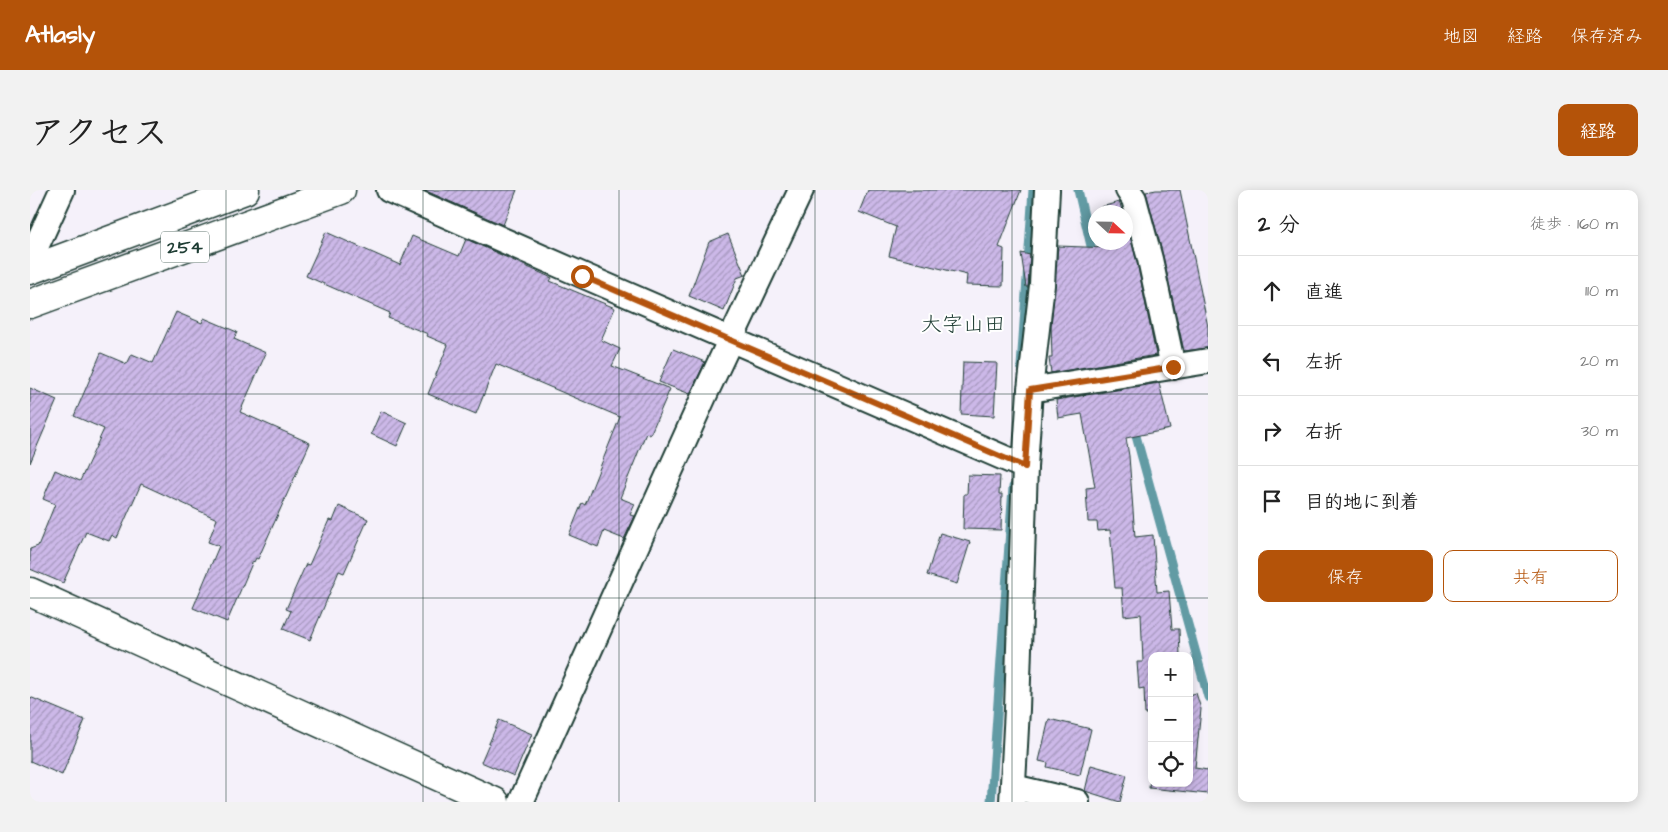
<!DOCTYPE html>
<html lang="ja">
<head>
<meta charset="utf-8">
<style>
	body { margin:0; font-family:"Architects Daughter","Klee One",sans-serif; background:#f2f2f2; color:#222 }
	.controls { position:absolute; right:15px; bottom:15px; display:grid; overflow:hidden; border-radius:10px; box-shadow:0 2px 12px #0003 }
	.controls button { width:45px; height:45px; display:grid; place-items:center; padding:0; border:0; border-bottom:1px solid #e0e0e0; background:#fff; color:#222; font:25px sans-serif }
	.compass { position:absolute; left:1058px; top:15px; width:45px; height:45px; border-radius:50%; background:#fff; box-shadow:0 2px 12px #0003; rotate:112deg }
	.stop { position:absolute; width:15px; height:15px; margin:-11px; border:4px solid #b45309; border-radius:50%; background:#fff }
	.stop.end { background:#b45309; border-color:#fff; box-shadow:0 1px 5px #0008 }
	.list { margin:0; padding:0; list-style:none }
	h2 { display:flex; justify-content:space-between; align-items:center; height:65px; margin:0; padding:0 20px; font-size:21px }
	h2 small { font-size:16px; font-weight:400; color:#767676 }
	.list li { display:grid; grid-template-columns:32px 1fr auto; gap:15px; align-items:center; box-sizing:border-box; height:70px; padding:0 20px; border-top:1px solid #e0e0e0 }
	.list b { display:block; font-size:19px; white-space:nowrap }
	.list em { font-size:16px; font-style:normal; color:#767676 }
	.actions { display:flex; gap:10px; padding:15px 20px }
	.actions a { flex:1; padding:11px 0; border:1px solid #b45309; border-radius:10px; text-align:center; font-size:18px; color:#b45309 }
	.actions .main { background:#b45309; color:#fff }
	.icon { flex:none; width:28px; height:28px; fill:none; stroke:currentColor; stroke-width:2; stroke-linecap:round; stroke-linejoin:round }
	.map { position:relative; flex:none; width:1178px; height:612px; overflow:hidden; border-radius:10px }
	header { display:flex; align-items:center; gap:30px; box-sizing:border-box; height:70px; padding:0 25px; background:#b45309; color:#fff }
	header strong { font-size:24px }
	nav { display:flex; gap:28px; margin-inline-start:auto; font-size:18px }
	.intro { display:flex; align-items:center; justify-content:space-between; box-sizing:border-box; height:120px; padding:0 30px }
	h1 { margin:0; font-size:35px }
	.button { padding:12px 22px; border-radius:10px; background:#b45309; color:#fff; font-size:18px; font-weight:700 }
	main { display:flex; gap:30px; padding:0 30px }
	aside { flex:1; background:#fff; border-radius:10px; box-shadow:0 2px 12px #0003 }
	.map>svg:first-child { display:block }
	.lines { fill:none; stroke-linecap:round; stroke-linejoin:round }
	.stream { stroke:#629ba4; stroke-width:9 }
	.building { fill:url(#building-hatch); stroke:#1f3d34 }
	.street-casing { stroke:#1f3d34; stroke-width:28 }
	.secondary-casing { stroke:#1f3d34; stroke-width:31 }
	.highway-casing { stroke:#1f3d34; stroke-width:31 }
	.street { stroke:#fff; stroke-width:24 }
	.secondary { stroke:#fff; stroke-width:28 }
	.highway { stroke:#fff; stroke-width:28 }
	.route { stroke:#b45309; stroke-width:6 }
	.grid { fill:none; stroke:#1f3d34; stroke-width:1; stroke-opacity:0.55 }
	.labels { text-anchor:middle; stroke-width:4; stroke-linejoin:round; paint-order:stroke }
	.shield { fill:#fff; stroke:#627771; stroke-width:1 }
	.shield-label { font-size:18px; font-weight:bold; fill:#1f3d34 }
	.quarter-label { font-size:21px; fill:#1f3d34; stroke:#fff }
</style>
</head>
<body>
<header>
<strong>Atlasly</strong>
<nav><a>地図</a><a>経路</a><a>保存済み</a></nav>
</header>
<div class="intro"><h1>アクセス</h1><a class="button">経路</a></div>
<main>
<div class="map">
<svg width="1178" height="612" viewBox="0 0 1178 612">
	<defs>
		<pattern id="building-hatch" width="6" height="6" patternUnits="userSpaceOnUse" patternTransform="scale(1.25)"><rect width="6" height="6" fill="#ccb8e8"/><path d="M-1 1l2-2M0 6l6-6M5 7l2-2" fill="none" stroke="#a597bd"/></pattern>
	</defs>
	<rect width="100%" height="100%" fill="#f5f1fa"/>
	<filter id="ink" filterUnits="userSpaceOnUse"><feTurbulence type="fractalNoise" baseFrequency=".02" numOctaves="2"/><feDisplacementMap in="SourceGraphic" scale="10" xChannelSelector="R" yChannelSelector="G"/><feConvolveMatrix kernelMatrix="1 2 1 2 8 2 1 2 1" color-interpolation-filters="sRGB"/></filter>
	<g filter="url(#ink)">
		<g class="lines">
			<!-- stream -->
			<g class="stream">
				<polyline points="1048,0 1064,69"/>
				<polyline points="991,177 1003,0"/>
				<polyline points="1103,235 1178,507"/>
				<polyline points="961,612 983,297"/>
			</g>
		</g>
		<!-- building -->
		<g class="building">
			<polygon points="394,0 487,0 473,35"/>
			<polygon points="838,0 991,0 969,57 974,59 973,96 936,95 937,85 859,66 866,37 829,22"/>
			<polygon points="1126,0 1150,0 1178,137 1178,158 1154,161 1133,66 1116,2"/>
			<polygon points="1089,12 1093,22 1072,22 1071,17"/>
			<polygon points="1096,30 1107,72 1126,165 1021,183 1019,168 1022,168 1021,134 1028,56 1080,58 1079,52 1096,52"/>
			<polygon points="296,42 370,75 382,46 429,66 436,49 522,88 520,91 585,118 571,150 590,159 582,176 640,199 620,245 616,243 590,308 605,314 600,325 605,326 594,349 574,341 568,357 539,345 552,313 555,315 590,227 466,174 446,224 398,204 418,155 397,146 398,144 358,128 360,123 276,86"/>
			<polygon points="698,44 715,85 707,88 694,121 659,106 679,52"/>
			<polygon points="991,63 1000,65 998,97 996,97"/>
			<polygon points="146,122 172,133 174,128 207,142 204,149 236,163 210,222 280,253 228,369 226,368 224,372 223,371 197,432 163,418 189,356 178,352 187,329 111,294 87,348 82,345 79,351 56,342 33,393 0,379 0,359 8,356 25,314 13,309 25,280 50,291 74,239 44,226 71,163 97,174 102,164 123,173"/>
			<polygon points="643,159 675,172 660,204 629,192"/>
			<polygon points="933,172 967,173 964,226 931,224"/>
			<polygon points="1129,193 1140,239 1096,248 1099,266 1105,347 1123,345 1127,402 1139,401 1142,439 1149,439 1150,466 1122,466 1122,524 1115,524 1114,498 1109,499 1107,472 1113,472 1111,424 1094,426 1092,398 1085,398 1080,340 1068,341 1067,332 1058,332 1056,298 1065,297 1052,224 1028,228 1026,210"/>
			<polygon points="0,198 27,210 0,273"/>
			<polygon points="351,221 377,233 367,256 341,244"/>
			<polygon points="938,285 970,286 969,304 972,304 971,340 933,339 934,304 937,304"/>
			<polygon points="309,316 338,329 314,383 309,381 280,450 253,439 261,421 256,419 276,374 279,375 299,330 303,331"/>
			<polygon points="910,343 940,352 927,394 897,385"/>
			<polygon points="1166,503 1171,519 1165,578 1178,580 1178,604 1119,598 1122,571 1122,593 1159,593 1159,505"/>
			<polygon points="0,507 55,530 32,585 0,571"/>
			<polygon points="1019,529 1061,539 1050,585 1017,577 1018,573 1009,571"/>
			<polygon points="469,530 502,544 484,586 451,572"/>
			<polygon points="1061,575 1097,585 1090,612 1055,601"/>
		</g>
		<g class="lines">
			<!-- street casing -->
			<g class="street-casing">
				<g id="street">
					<polyline points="359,0 552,85 995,277"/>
					<polyline points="1098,0 1104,9 1120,69 1143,177"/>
					<polyline points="0,70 32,0"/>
					<polyline points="1000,200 1178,171"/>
					<polyline points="983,597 1047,612"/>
					<polyline points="491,612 675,204 771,0"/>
					<polyline points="982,612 987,519 995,277 1000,200 1012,95 1017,0"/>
				</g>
			</g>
			<!-- secondary casing -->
			<g class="secondary-casing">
				<polyline id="secondary" points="0,402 465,612"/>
			</g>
			<!-- highway casing -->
			<g class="highway-casing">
				<g id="highway">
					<polyline points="0,80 215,0"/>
					<polyline points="0,114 311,0"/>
				</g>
			</g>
			<!-- street -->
			<use href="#street" class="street"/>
			<!-- secondary -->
			<use href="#secondary" class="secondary"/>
			<!-- highway -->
			<use href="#highway" class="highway"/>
		</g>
	</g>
	<g class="lines" filter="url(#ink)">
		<!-- route -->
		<polyline class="route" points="552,86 995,277 1000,200 1143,177"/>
	</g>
	<!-- grid -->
	<path class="grid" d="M196,0V612M393,0V612M589,0V612M785,0V612M982,0V612M0,204H1178M0,408H1178"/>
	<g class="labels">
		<!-- shield labels -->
		<rect class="shield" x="131" y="41.5" width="48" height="31" rx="4"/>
		<g class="shield-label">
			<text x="155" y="63">254</text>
		</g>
		<!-- quarter labels -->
		<g class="quarter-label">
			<text x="933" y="141">大字山田</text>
		</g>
	</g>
</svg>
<div class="controls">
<button>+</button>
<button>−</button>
<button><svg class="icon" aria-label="locate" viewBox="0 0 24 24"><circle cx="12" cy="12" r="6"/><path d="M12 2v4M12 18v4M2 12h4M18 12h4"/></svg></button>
</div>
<svg class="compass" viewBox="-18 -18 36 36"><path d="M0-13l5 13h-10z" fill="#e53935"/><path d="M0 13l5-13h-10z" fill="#767676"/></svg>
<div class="stop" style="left:552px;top:86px"></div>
<div class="stop end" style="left:1143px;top:177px"></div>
</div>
<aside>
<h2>2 分<small>徒歩 · 160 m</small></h2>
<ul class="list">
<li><svg class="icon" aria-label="ahead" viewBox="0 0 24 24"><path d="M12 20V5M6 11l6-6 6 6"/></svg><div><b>直進</b></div><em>110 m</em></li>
<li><svg class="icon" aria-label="left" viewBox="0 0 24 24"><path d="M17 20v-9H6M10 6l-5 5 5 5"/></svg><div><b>左折</b></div><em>20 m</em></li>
<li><svg class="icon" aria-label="right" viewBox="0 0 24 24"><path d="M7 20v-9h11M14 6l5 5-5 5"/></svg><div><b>右折</b></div><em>30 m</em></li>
<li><svg class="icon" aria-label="arrive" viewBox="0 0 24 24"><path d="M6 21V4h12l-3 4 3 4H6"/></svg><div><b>目的地に到着</b></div></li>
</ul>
<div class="actions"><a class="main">保存</a><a>共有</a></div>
</aside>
</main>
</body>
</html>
